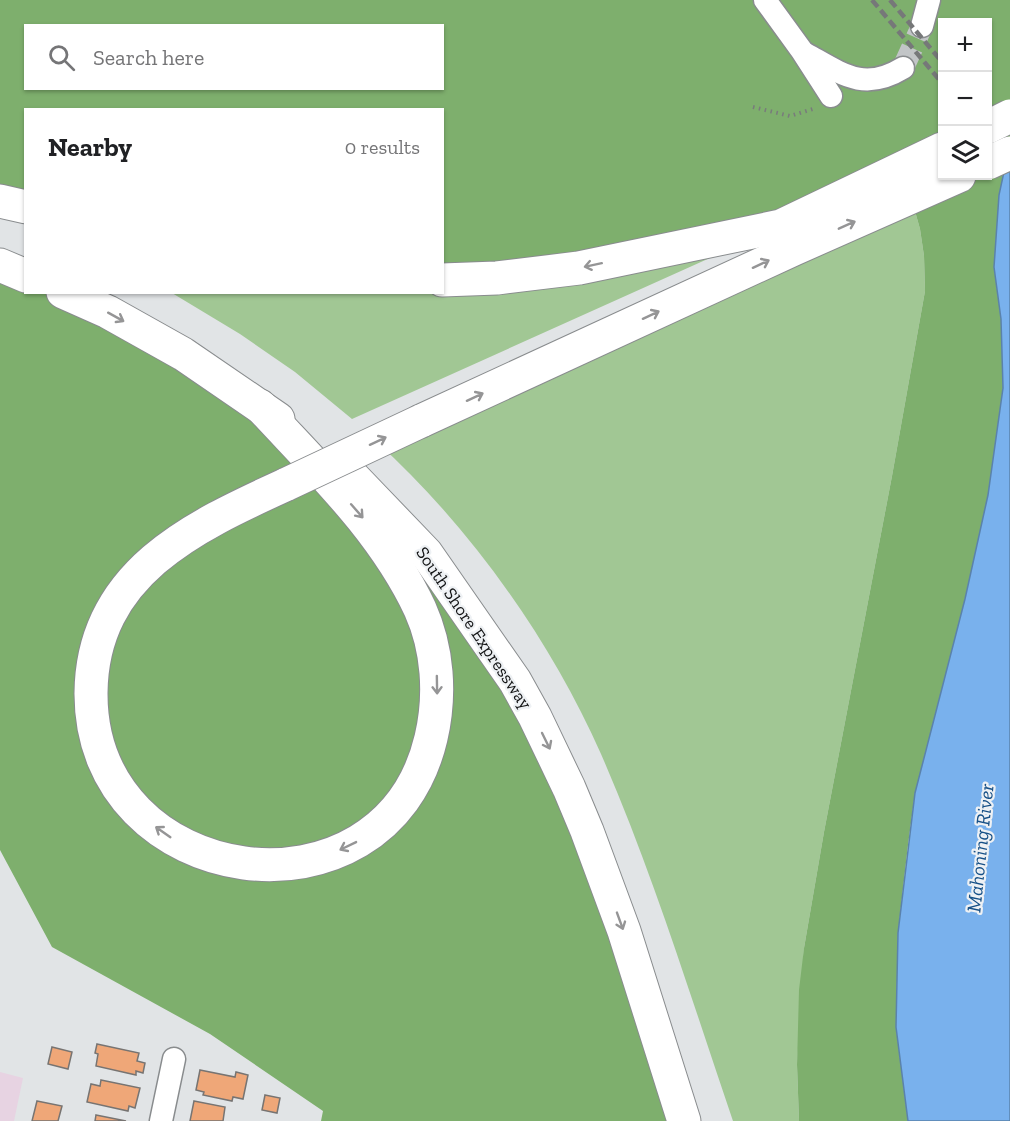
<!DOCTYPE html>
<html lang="en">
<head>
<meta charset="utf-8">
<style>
	body { margin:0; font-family:"Zilla Slab",serif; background:#f2f2f2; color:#202124 }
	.controls { position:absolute; right:18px; top:18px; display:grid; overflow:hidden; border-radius:0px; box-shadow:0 2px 4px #0004 }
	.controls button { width:54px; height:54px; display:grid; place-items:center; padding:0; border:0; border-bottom:2px solid #e0e0e0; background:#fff; color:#202124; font:30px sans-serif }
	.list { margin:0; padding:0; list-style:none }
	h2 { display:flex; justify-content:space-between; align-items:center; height:78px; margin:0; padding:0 24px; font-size:26px }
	h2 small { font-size:20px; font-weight:400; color:#757577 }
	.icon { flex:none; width:33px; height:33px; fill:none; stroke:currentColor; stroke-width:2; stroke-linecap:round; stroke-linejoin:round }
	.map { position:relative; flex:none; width:1010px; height:1121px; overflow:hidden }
	.search { position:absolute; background:#fff; box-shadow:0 2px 4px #0004; left:24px; top:24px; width:420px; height:66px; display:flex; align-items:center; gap:15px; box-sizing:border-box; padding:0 21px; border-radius:0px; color:#757577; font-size:22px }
	.panel { position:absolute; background:#fff; box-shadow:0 2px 4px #0004; left:24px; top:108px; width:420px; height:186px; border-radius:0px }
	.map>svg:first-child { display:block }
	.commercial { fill:#e7d3e2 }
	.green { fill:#a1c794 }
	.forest { fill:#7eaf6d; fill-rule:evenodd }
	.water { fill:#79b1ed; stroke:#5a82ac; stroke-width:1.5 }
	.building { fill:#efa778; stroke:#777472; stroke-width:1.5 }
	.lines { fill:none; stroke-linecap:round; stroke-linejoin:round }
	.minor-tunnel { stroke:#c2c5c7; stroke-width:22; stroke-dasharray:22 11; stroke-linecap:butt }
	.minor-casing { stroke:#898c8e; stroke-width:25 }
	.highway-casing { stroke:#898c8e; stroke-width:35 }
	.path { stroke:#797b7c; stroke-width:4; stroke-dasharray:1.5 4.5; stroke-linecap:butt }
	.minor { stroke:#fff; stroke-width:22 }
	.highway { stroke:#fff; stroke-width:33 }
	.rail { stroke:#767879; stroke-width:4.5; stroke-dasharray:9 4.5; stroke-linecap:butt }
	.highway-bridge-casing { stroke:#898c8e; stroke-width:35; stroke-linecap:butt }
	.highway-bridge { stroke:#fff; stroke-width:33 }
	.oneway { stroke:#959596 }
	.labels { text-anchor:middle; stroke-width:4.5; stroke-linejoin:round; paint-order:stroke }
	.street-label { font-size:18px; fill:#131415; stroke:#eef1f4 }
	.water-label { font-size:20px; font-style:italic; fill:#165087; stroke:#eef1f4 }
</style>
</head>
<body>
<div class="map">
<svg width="1010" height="1121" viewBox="0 0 1010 1121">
	<rect width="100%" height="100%" fill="#e1e4e6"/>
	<!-- commercial -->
	<polygon class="commercial" points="0,1072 23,1078 14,1121 0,1121"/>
	<!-- green -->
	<g class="green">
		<path d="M911,197L920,229L924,256L925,291L892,476L824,832L804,948L797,1065L799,1121H733C691,998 653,873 601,754C550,639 470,527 377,442Z"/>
		<polygon points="781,226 352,419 295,372 240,334 172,293 442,292"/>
	</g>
	<!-- forest -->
	<g class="forest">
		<path d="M0,0H1010V145L994,267L1001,319L1003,388L988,496L965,599L915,793L908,845L898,933L896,1027L908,1121H799L797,1065L799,990L804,948L824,832L892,476L925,291L924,256L920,229L911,197L781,226L443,280L442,110H26L25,207L0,201ZM942,22H988V176H942ZM26,26H442V88H26Z"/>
		<polygon points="0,265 25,276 26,292 63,293 323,450 515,681 684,1121 321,1121 323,1111 210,1034 52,947 0,850"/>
	</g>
	<!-- water -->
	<polygon class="water" points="1010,144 1010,1121 908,1121 896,1027 898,933 915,793 965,599 988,495 1003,388 1001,319 994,267 999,195"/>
	<!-- building -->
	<g class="building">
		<polygon points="97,1044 139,1053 137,1061 145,1063 143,1073 136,1071 136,1075 96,1066 98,1054 95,1053"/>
		<polygon points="52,1047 72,1052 68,1069 48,1064"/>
		<polygon points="200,1070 235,1077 236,1072 248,1075 243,1099 233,1097 232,1101 203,1095 204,1092 196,1090"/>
		<polygon points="101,1080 140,1088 135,1108 129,1106 128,1111 87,1102 91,1084 100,1086"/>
		<polygon points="265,1095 280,1098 277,1113 262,1110"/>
		<polygon points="37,1101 62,1106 58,1121 32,1121"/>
		<polygon points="194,1101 225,1107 223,1121 190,1121"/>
		<polygon points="96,1115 126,1121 95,1121"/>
	</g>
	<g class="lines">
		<!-- minor-tunnel -->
		<polyline class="minor-tunnel" points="903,68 922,26"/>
		<!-- minor casing -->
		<g class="minor-casing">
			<g id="minor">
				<polyline points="765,0 802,51 831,96"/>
				<polyline points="922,26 929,0"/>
				<path d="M806,54C842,74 864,92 903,68"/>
				<polyline points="161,1121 174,1059"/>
			</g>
		</g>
		<!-- highway casing -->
		<g class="highway-casing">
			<g id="highway">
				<polyline points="0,201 26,207"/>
				<polyline points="0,265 26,276"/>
				<polyline points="442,280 497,278 579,268 781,226 942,149"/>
				<polyline points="63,292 108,312 183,354 278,419"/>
				<path d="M260,406C318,469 383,530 420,609C438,649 441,695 431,738C385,933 90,891 91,693C92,573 193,527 287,484"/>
				<polyline points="421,421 794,249 959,176"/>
				<polyline points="354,478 426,553 515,681 535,717 569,788 587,831 624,931 684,1121"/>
			</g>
		</g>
		<!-- path -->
		<polyline class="path" points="753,107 790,116 816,108"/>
		<!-- minor -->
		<use href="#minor" class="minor"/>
		<!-- highway -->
		<use href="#highway" class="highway"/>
		<!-- rail -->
		<g class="rail">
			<polyline points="872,0 942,83"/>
			<polyline points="890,0 942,62"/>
			<polyline points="988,110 1010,134"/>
			<polyline points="988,131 1010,153"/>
		</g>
		<!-- highway-bridge casing -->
		<g class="highway-bridge-casing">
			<g id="highway-bridge">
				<polyline points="988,127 1010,116"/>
				<polyline points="988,163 1010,153"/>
				<polyline points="287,484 421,421"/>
			</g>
		</g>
		<!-- highway-bridge -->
		<use href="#highway-bridge" class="highway-bridge"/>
	</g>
	<!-- one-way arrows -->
	<defs><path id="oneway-shaft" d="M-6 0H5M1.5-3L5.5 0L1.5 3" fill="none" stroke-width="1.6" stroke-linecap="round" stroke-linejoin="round" transform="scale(1.5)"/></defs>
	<g class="oneway">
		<use href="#oneway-shaft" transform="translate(847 225) rotate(-24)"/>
		<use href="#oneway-shaft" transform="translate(761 264) rotate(-25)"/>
		<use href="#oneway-shaft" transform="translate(593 265) rotate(168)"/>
		<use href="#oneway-shaft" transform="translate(651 315) rotate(-25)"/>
		<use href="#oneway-shaft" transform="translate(116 317) rotate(29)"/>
		<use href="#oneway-shaft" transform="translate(475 397) rotate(-25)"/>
		<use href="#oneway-shaft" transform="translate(378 441) rotate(-25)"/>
		<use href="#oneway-shaft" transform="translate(357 511) rotate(49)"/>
		<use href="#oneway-shaft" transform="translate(437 685) rotate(89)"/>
		<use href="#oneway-shaft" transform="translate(546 741) rotate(64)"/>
		<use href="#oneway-shaft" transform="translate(163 832) rotate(-145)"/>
		<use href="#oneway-shaft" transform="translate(348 846) rotate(154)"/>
		<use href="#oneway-shaft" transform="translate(620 921) rotate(70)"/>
	</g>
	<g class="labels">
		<!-- street labels -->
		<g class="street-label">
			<text transform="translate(474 628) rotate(56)" y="6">South Shore Expressway</text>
		</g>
		<!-- water labels -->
		<g class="water-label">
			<text transform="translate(980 848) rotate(-84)" y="7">Mahoning River</text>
		</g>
	</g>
</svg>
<div class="controls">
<button>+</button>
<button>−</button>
<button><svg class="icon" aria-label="layers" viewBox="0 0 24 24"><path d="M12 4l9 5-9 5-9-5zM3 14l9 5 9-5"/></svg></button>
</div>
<div class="search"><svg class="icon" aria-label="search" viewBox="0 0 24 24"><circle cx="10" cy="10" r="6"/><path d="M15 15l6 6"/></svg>Search here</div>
<section class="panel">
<h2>Nearby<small>0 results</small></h2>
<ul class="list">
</ul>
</section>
</div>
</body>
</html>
